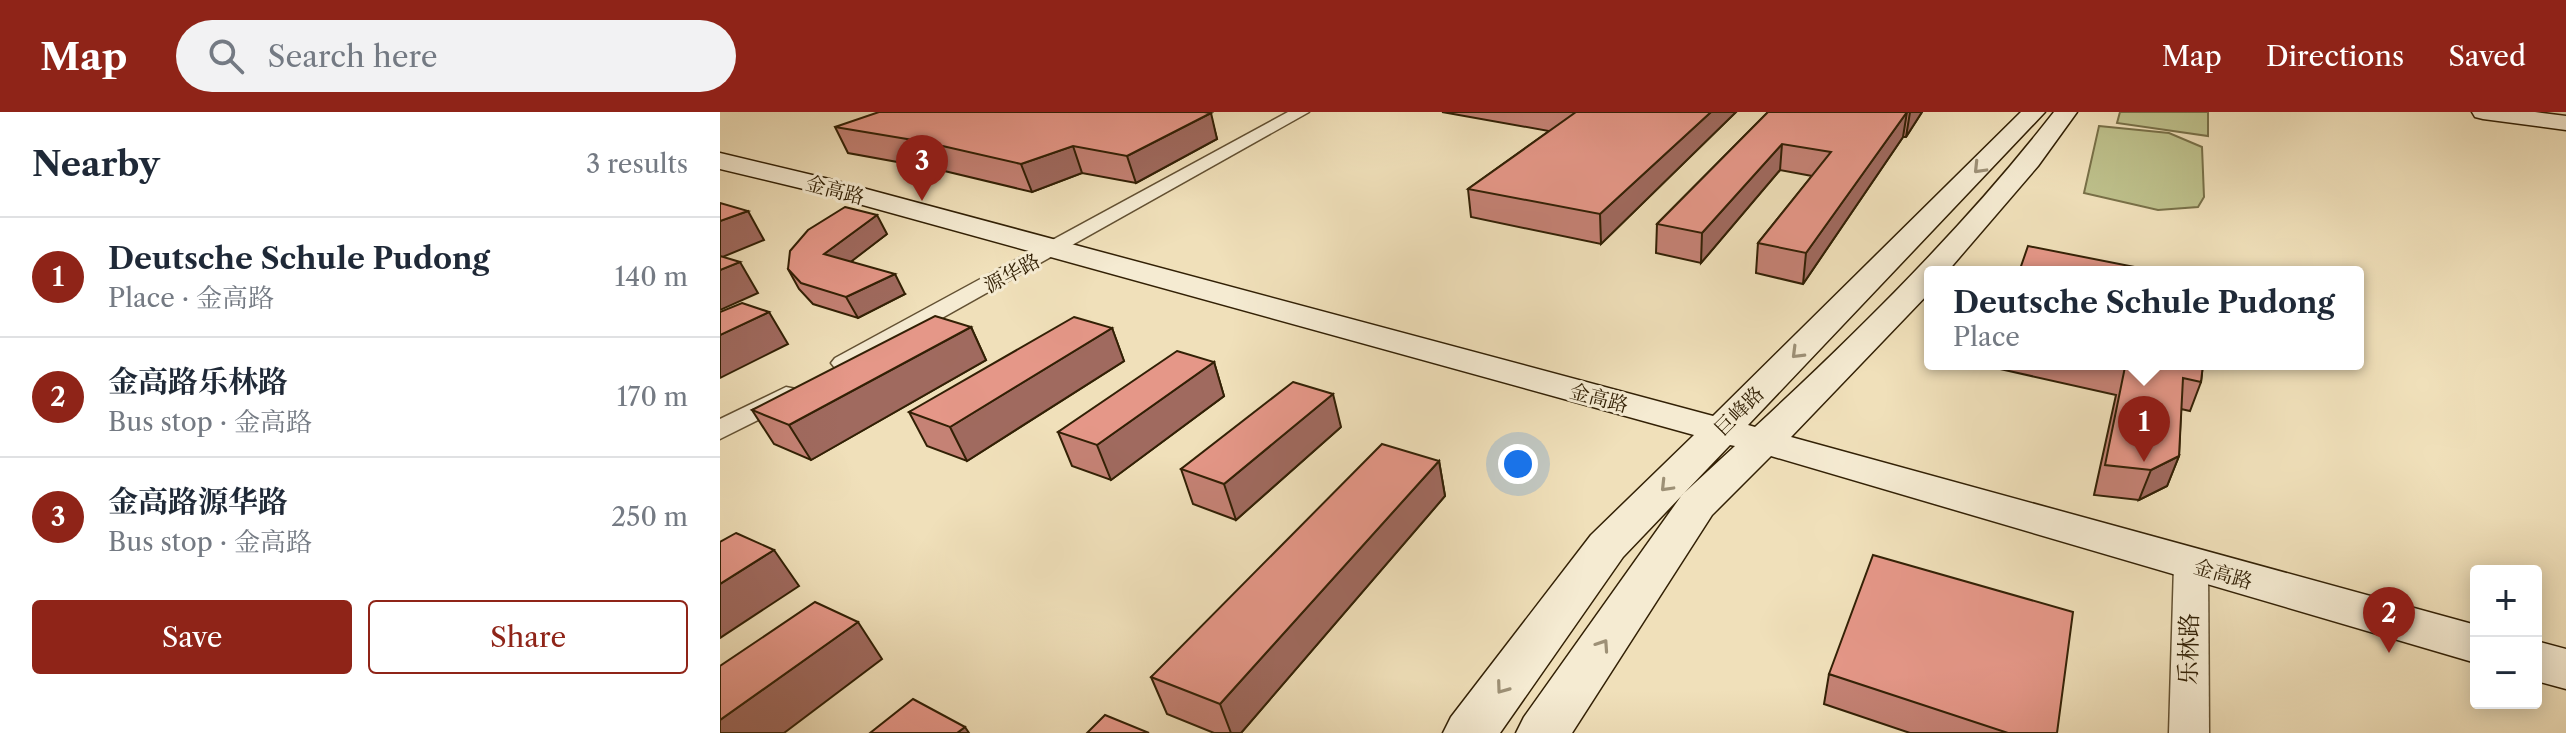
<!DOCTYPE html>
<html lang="en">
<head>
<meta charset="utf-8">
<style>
	body { margin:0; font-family:"Libre Caslon Text","Noto Serif SC",serif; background:#f2f2f3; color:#1f2937 }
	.controls { position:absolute; right:24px; bottom:24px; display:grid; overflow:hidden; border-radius:8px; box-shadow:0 4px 20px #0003 }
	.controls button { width:72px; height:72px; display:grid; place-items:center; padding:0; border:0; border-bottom:2px solid #e0e1e3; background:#fff; color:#1f2937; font:40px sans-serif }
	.you { position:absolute; left:798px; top:352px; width:28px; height:28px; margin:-20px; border:6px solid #fff; border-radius:50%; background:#1a73e8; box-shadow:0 0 0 12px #1a73e833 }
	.badge { display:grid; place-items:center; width:52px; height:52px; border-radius:50%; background:#8f2418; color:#fff; font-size:26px; font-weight:700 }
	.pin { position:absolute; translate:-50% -66px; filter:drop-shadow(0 2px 4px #0008) }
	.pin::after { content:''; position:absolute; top:42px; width:28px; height:24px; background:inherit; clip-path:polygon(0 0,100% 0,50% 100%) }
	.popup { position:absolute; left:1204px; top:154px; width:440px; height:104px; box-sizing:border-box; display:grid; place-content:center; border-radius:8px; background:#fff; filter:drop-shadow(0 2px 6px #0005); font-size:26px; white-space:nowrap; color:#747a83 }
	.popup b { font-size:30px; color:#1f2937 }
	.popup::after { content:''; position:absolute; left:50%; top:100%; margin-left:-16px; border:16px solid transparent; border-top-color:#fff }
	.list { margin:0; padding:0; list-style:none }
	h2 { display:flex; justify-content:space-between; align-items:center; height:104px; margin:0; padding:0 32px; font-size:34px }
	h2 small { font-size:26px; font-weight:400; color:#747a83 }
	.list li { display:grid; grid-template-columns:52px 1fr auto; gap:24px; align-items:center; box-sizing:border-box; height:120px; padding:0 32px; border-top:2px solid #e0e1e3 }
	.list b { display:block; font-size:30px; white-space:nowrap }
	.list p { margin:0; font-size:26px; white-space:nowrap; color:#747a83 }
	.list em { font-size:26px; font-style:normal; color:#747a83 }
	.actions { display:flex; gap:16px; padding:24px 32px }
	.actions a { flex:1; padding:18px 0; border:2px solid #8f2418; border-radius:8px; text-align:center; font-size:28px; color:#8f2418 }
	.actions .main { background:#8f2418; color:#fff }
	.icon { flex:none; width:44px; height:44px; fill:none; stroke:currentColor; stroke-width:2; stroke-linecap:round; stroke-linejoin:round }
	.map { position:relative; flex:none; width:1846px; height:621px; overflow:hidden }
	header { display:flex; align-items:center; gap:48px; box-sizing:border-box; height:112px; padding:0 40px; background:#8f2418; color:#fff }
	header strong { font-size:38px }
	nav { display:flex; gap:44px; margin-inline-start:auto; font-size:28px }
	.search { width:560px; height:72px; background:#f2f2f3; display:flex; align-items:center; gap:20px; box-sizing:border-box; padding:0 28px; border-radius:44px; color:#747a83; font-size:30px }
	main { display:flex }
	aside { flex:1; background:#fff }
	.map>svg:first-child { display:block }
	.green { fill:#bec18c; stroke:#787048; stroke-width:2 }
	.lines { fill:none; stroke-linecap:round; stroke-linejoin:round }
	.street-casing { stroke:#625032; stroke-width:3 }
	.secondary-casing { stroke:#322005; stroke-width:3 }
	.street { fill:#f5ebd2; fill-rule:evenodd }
	.secondary { fill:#f5ebd2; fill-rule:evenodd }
	.wall { fill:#c58275; stroke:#322005; stroke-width:2 }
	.shaded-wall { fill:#a06a5f; stroke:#322005; stroke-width:2 }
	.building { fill:#e59788; stroke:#322005; stroke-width:2 }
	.oneway { stroke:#9d9076 }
	.labels { text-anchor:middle; stroke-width:6; stroke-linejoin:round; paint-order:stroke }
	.street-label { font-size:20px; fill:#322005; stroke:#f5ebd2 }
	.near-street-label { font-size:24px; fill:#322005; stroke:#f5ebd2 }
</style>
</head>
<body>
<header>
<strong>Map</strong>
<div class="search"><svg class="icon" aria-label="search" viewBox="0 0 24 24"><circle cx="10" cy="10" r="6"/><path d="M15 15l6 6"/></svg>Search here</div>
<nav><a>Map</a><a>Directions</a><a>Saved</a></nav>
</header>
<main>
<aside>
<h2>Nearby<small>3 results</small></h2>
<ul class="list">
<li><span class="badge">1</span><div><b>Deutsche Schule Pudong</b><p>Place · 金高路</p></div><em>140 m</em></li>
<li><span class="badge">2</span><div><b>金高路乐林路</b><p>Bus stop · 金高路</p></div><em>170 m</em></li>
<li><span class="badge">3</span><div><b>金高路源华路</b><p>Bus stop · 金高路</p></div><em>250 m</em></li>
</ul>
<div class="actions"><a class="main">Save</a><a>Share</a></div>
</aside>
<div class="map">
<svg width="1846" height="621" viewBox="0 0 1846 621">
	<rect width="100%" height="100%" fill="#f0e0ba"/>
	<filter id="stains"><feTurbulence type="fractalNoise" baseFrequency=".0025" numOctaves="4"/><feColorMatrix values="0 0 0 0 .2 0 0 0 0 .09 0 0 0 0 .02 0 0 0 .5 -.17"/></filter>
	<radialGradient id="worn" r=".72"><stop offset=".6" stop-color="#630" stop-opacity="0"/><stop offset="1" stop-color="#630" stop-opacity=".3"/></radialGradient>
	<!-- green -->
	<g class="green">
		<polygon points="1400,0 1488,0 1488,24 1397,11"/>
		<polygon points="1379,14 1449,21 1482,35 1484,85 1478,95 1438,98 1364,81"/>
	</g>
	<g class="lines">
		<!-- street casing -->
		<g class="street-casing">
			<g id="street">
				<polygon points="568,0 589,0 133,256 115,256 111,251 115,246"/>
				<polygon points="66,275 76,277 80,283 76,289 0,327 0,307"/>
				<polygon points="1471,441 1483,445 1488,453 1489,621 1449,621 1454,453 1459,445"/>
			</g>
		</g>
		<!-- secondary casing -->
		<g class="secondary-casing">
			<g id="secondary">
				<path d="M1301,0H1325L1028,313L1035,315C1141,217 1245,114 1334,0H1357L1318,54L1227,160H1210V180L1071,325L1756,513V551L1051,344L992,403L852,621H796L804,605L962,383L1015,334L1010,333L903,445L780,621H723L731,605L871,423L974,323L92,79L0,57V41L109,67L993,304Z"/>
				<polygon points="1752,0 1815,0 1846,4 1846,18 1763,7 1755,5"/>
				<polygon points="1816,529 1846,537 1846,577 1816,569"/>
			</g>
		</g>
		<!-- street -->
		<use href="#street" class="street"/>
		<!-- secondary -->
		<use href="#secondary" class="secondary"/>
	</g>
	<!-- wall -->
	<g class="wall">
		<polygon points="722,0 1016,0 881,132 751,105 748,77 829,19"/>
		<polygon points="1048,0 1202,0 1186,25 1183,25 1083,172 1036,161 1038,131 1092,64 1060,58 981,151 936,141 937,112"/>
		<polygon points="490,1 497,27 416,71 362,61 312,80 216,57 128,41 115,15"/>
		<polygon points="167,122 131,149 185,182 138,206 93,192 79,177 68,157"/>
		<polygon points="251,215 266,248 91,348 54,332 32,298"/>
		<polygon points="392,216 404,249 247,349 207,334 189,300"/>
		<polygon points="494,250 504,284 391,368 352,354 338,320"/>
		<polygon points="1271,252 1483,252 1481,270 1470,299 1461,297 1459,344 1447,374 1419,388 1374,383 1396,283 1271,255"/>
		<polygon points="621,315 516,408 473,392 461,357"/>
		<polygon points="719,349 725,384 521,621 494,621 447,602 431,565"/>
		<polygon points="1109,562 1337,621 1190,621 1104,592"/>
	</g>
	<!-- shaded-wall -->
	<g class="shaded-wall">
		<polygon points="991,0 1016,0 881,132 880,102"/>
		<polygon points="1187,0 1183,25 1083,172 1086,141"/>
		<polygon points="1190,0 1202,0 1186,25"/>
		<polygon points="491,1 497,27 416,71 407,44"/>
		<polygon points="1062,32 1060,58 981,151 982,121"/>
		<polygon points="353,34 362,61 312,80 301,52"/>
		<polygon points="28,99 44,128 0,146 0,109"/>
		<polygon points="157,103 167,122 115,162 104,142"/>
		<polygon points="20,150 38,181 0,198 0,158"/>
		<polygon points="175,162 185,182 138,206 126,185"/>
		<polygon points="49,200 68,232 0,266 0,223"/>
		<polygon points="251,215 266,248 91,348 69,313"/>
		<polygon points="392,216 404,249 247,349 230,315"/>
		<polygon points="494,250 504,284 391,368 377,333"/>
		<polygon points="613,282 621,315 516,408 504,372"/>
		<polygon points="1459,344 1447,374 1419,388 1431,358"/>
		<polygon points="719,349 725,384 521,621 511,621 500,592"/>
		<polygon points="54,438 79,474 0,526 0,472"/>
		<polygon points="138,510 162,547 64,621 0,621 0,608"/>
		<polygon points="245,615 249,621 237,621"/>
	</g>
	<!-- building -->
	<g class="building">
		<polygon points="159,0 484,0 491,1 407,44 353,34 301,52 205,30 115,15"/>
		<polygon points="856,0 991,0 880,102 748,77"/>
		<polygon points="1048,0 1187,0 1086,141 1038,131 1111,40 1062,32 982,121 937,112"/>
		<polygon points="0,91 28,99 0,109"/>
		<polygon points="125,95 157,103 104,142 175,162 126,185 81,171 68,157 70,139 88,118"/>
		<polygon points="1308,134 1440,160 1299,160"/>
		<polygon points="0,144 20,150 0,158"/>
		<polygon points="22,191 49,200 0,223 0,200"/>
		<polygon points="215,204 251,215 69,313 32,298"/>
		<polygon points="354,205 392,216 230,315 189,300"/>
		<polygon points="457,239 494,250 377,333 338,320"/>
		<polygon points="1392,252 1483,252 1481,270 1463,266 1459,344 1431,358 1385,353 1405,255"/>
		<polygon points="573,270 613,282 504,372 461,357"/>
		<polygon points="662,332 719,349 500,592 431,565"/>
		<polygon points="16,421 54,438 0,472 0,430"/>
		<polygon points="1153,443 1353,500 1337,621 1288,621 1109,562"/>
		<polygon points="95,490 138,510 0,608 0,554"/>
		<polygon points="193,587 245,615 237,621 150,621"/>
		<polygon points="385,603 429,621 367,621"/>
	</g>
	<!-- one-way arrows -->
	<defs><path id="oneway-chevron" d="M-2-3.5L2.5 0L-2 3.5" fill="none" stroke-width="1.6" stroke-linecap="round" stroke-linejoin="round" transform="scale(2)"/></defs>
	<g class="oneway">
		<use href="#oneway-chevron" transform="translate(1259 56) rotate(134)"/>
		<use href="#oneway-chevron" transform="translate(1077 241) rotate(135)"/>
		<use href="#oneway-chevron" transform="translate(946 374) rotate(134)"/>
		<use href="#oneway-chevron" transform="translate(883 533) rotate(-56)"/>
		<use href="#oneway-chevron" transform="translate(782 576) rotate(126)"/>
	</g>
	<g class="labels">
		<!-- street labels -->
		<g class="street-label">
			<text transform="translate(115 78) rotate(15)" y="7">金高路</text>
			<text transform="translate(292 161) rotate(-28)" y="7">源华路</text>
			<text transform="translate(879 286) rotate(15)" y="7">金高路</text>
			<text transform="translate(1019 299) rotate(-45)" y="7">巨峰路</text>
			<text transform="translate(1503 462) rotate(16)" y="7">金高路</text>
		</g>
		<!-- near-street labels -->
		<g class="near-street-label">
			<text transform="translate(1469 537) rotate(-89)" y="8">乐林路</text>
		</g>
	</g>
	<rect width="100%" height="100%" filter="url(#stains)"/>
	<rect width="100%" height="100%" fill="url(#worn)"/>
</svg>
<div class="controls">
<button>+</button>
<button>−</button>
</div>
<div class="you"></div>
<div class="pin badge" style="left:1424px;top:350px">1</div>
<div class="popup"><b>Deutsche Schule Pudong</b>Place</div>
<div class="pin badge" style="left:1669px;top:541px">2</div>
<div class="pin badge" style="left:202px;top:89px">3</div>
</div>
</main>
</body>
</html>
